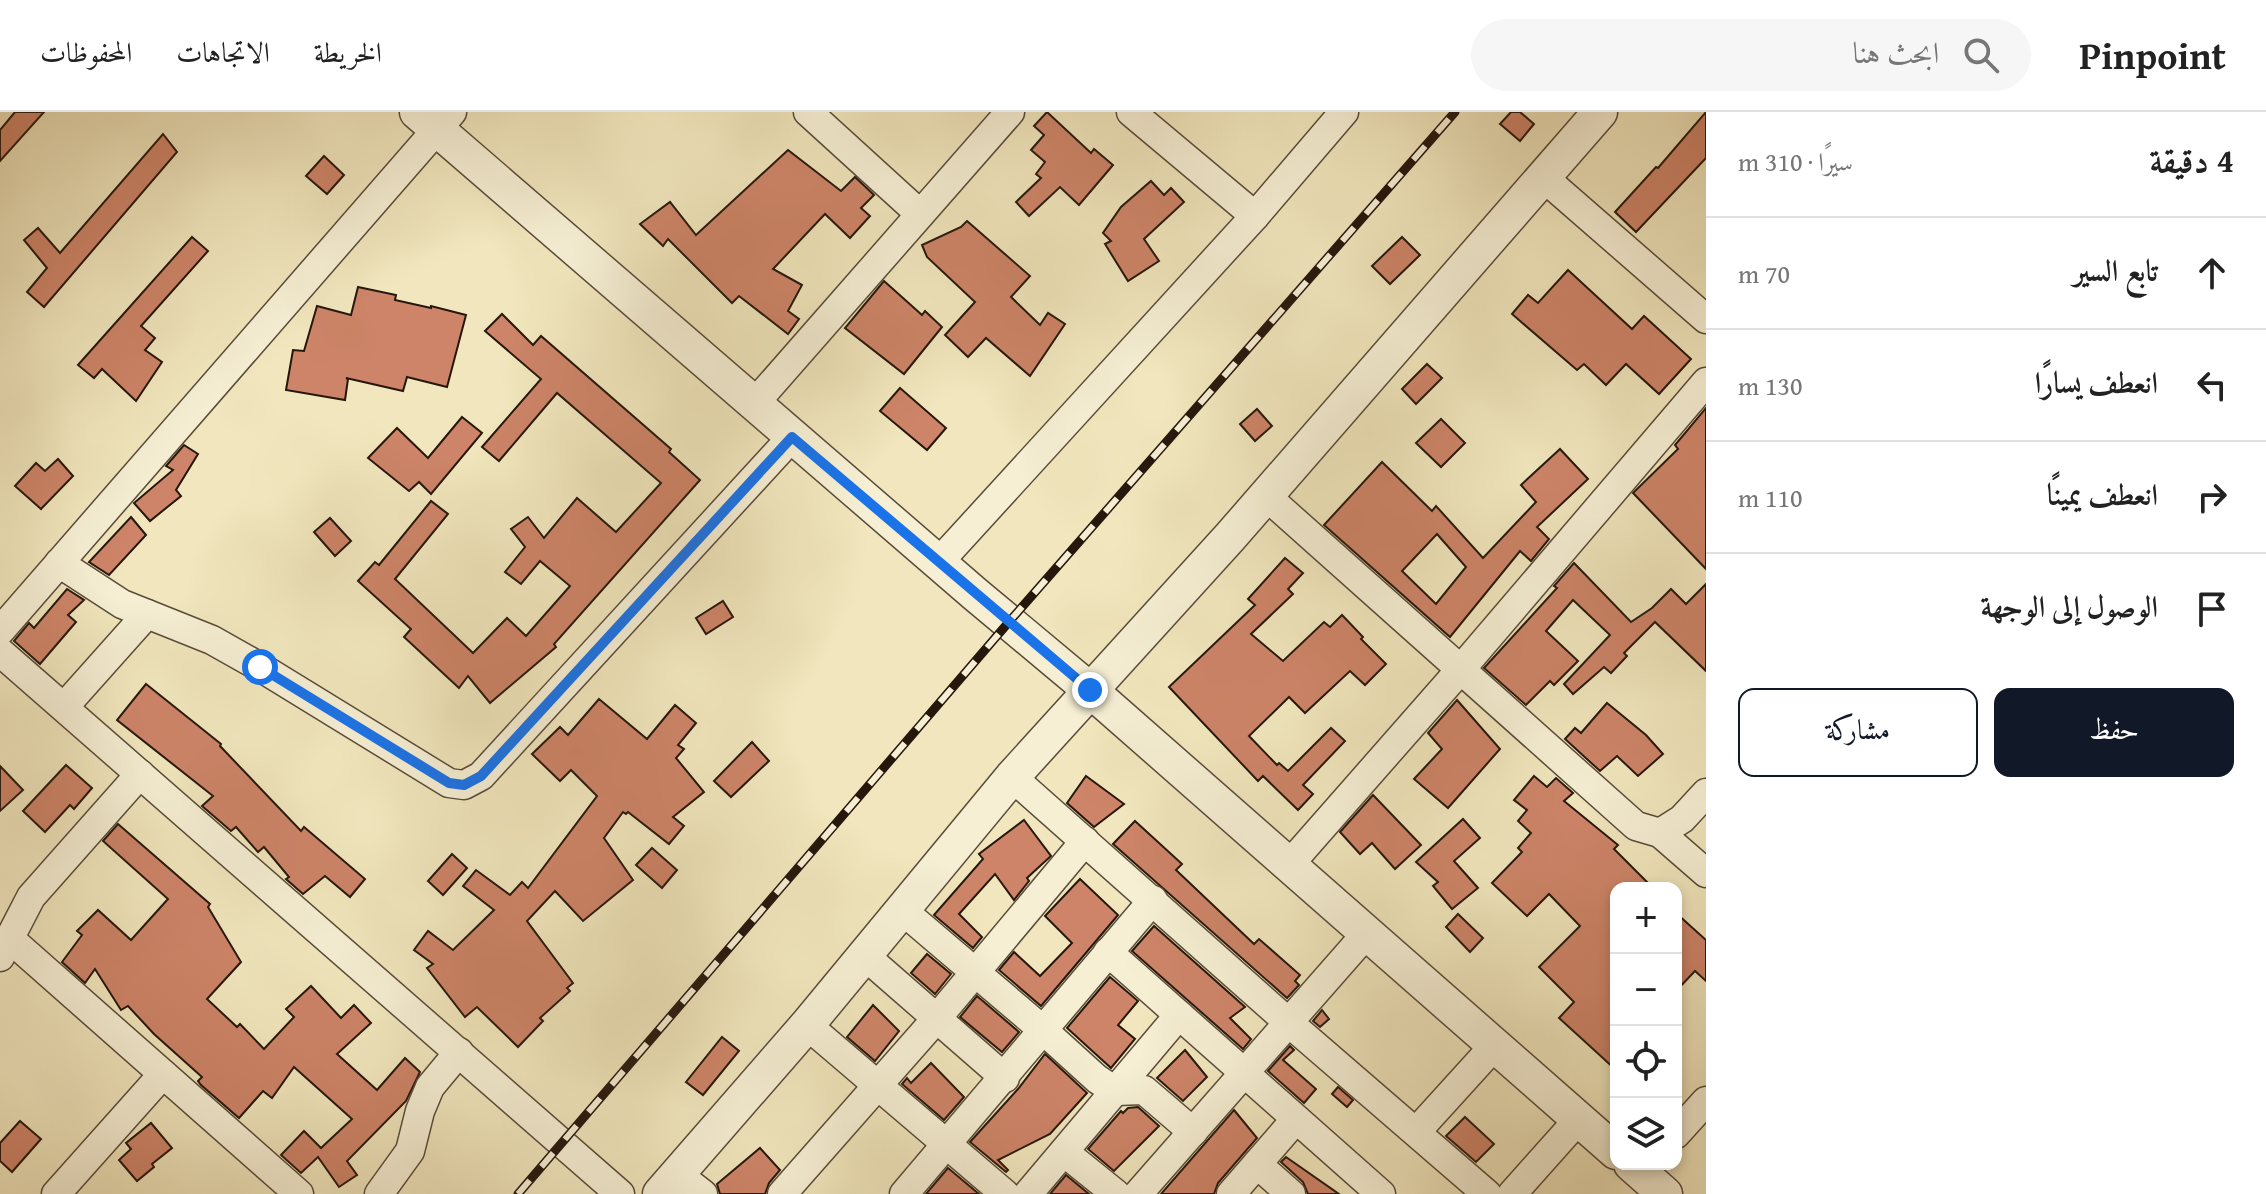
<!DOCTYPE html>
<html lang="ar">
<head>
<meta charset="utf-8">
<style>
	body { margin:0; font-family:"Gentium Book Plus",Amiri,serif; background:#f6f6f6; color:#222; direction:rtl }
	.controls { position:absolute; right:24px; bottom:24px; display:grid; overflow:hidden; border-radius:16px; box-shadow:0 4px 12px #0003 }
	.controls button { width:72px; height:72px; display:grid; place-items:center; padding:0; border:0; border-bottom:2px solid #e0e0e0; background:#fff; color:#222; font:40px sans-serif }
	.stop { position:absolute; width:24px; height:24px; margin:-18px; border:6px solid #1a73e8; border-radius:50%; background:#fff }
	.stop.end { background:#1a73e8; border-color:#fff; box-shadow:0 2px 8px #0008 }
	.list { margin:0; padding:0; list-style:none }
	h2 { display:flex; justify-content:space-between; align-items:center; height:104px; margin:0; padding:0 32px; font-size:34px }
	h2 small { font-size:26px; font-weight:400; color:#767676 }
	.list li { display:grid; grid-template-columns:52px 1fr auto; gap:24px; align-items:center; box-sizing:border-box; height:112px; padding:0 32px; border-top:2px solid #e0e0e0 }
	.list b { display:block; font-size:30px; white-space:nowrap }
	.list em { font-size:26px; font-style:normal; color:#767676 }
	.actions { display:flex; gap:16px; padding:24px 32px }
	.actions a { flex:1; padding:18px 0; border:2px solid #111827; border-radius:16px; text-align:center; font-size:28px; color:#111827 }
	.actions .main { background:#111827; color:#fff }
	.icon { flex:none; width:44px; height:44px; fill:none; stroke:currentColor; stroke-width:2; stroke-linecap:round; stroke-linejoin:round }
	.map { position:relative; flex:none; width:1706px; height:1082px; overflow:hidden; direction:ltr }
	header { display:flex; align-items:center; gap:48px; box-sizing:border-box; height:112px; padding:0 40px; background:#fff; border-bottom:2px solid #e0e0e0 }
	header strong { font-size:38px }
	nav { display:flex; gap:44px; margin-inline-start:auto; font-size:28px }
	.search { width:560px; height:72px; background:#f6f6f6; display:flex; align-items:center; gap:20px; box-sizing:border-box; padding:0 28px; border-radius:44px; color:#767676; font-size:30px }
	main { display:flex }
	aside { flex:1; background:#fff }
	.map>svg:first-child { display:block }
	.building { fill:#cd8468; stroke:#26170d; stroke-width:2; fill-rule:evenodd }
	.lines { fill:none; stroke-linecap:round; stroke-linejoin:round }
	.minor-casing { stroke:#594b39; stroke-width:31 }
	.tertiary-casing { stroke:#594b39; stroke-width:37 }
	.minor { stroke:#f6efd4; stroke-width:28 }
	.tertiary { stroke:#f6efd4; stroke-width:34 }
	.rail-casing { stroke:#26170d; stroke-width:9 }
	.rail { stroke:#f6efd4; stroke-width:6; stroke-dasharray:18; stroke-linecap:butt }
	.route { stroke:#1a73e8; stroke-width:10 }
</style>
</head>
<body>
<header>
<strong>Pinpoint</strong>
<div class="search"><svg class="icon" aria-label="search" viewBox="0 0 24 24"><circle cx="10" cy="10" r="6"/><path d="M15 15l6 6"/></svg>ابحث هنا</div>
<nav><a>الخريطة</a><a>الاتجاهات</a><a>المحفوظات</a></nav>
</header>
<main>
<aside>
<h2>4 دقيقة<small>سيرًا · 310 m</small></h2>
<ul class="list">
<li><svg class="icon" aria-label="ahead" viewBox="0 0 24 24"><path d="M12 20V5M6 11l6-6 6 6"/></svg><div><b>تابع السير</b></div><em>70 m</em></li>
<li><svg class="icon" aria-label="left" viewBox="0 0 24 24"><path d="M17 20v-9H6M10 6l-5 5 5 5"/></svg><div><b>انعطف يسارًا</b></div><em>130 m</em></li>
<li><svg class="icon" aria-label="right" viewBox="0 0 24 24"><path d="M7 20v-9h11M14 6l5 5-5 5"/></svg><div><b>انعطف يمينًا</b></div><em>110 m</em></li>
<li><svg class="icon" aria-label="arrive" viewBox="0 0 24 24"><path d="M6 21V4h12l-3 4 3 4H6"/></svg><div><b>الوصول إلى الوجهة</b></div></li>
</ul>
<div class="actions"><a class="main">حفظ</a><a>مشاركة</a></div>
</aside>
<div class="map">
<svg width="1706" height="1082" viewBox="0 0 1706 1082">
	<rect width="100%" height="100%" fill="#f1e6bd"/>
	<filter id="stains"><feTurbulence type="fractalNoise" baseFrequency=".0025" numOctaves="4"/><feColorMatrix values="0 0 0 0 .2 0 0 0 0 .09 0 0 0 0 .02 0 0 0 .5 -.17"/></filter>
	<radialGradient id="worn" r=".72"><stop offset=".6" stop-color="#630" stop-opacity="0"/><stop offset="1" stop-color="#630" stop-opacity=".3"/></radialGradient>
	<!-- building -->
	<g class="building">
		<polygon points="15,0 44,0 0,49 0,18"/>
		<polygon points="1047,0 1091,41 1094,37 1113,53 1079,93 1060,75 1029,104 1016,90 1041,66 1036,62 1045,50 1031,38 1044,23 1034,14"/>
		<polygon points="1511,0 1520,0 1534,12 1520,29 1500,12"/>
		<polygon points="1706,0 1706,46 1636,120 1615,100 1656,55 1658,56"/>
		<polygon points="163,22 177,40 44,195 27,180 47,156 24,128 38,116 60,141"/>
		<polygon points="788,38 841,79 855,65 874,83 861,96 870,104 850,126 825,102 773,157 802,173 788,199 799,207 788,222 739,184 732,191 668,127 663,134 640,112 670,90 696,123"/>
		<polygon points="324,44 344,63 327,82 306,64"/>
		<polygon points="1151,69 1164,83 1171,76 1184,90 1144,127 1159,149 1128,169 1105,132 1111,129 1103,121 1121,95"/>
		<polygon points="967,109 1030,164 1011,185 1040,213 1048,201 1065,212 1030,264 986,226 968,245 945,223 975,190 927,145 922,133 961,115"/>
		<polygon points="192,125 208,139 141,214 155,226 145,238 162,250 136,289 102,257 94,266 78,253"/>
		<polygon points="1402,125 1420,143 1390,172 1372,154"/>
		<polygon points="1568,158 1632,217 1644,204 1691,247 1659,282 1626,252 1606,273 1584,252 1577,258 1512,202 1528,183 1538,191"/>
		<polygon points="884,169 922,203 925,199 942,215 904,262 845,216"/>
		<polygon points="358,175 396,183 395,188 431,196 431,194 466,203 447,275 407,265 403,279 346,266 348,267 345,288 286,278 293,238 304,239 317,194 351,203"/>
		<polygon points="502,202 533,233 541,224 671,337 669,340 700,368 554,532 556,535 490,591 468,564 459,576 404,525 411,517 358,469 375,450 379,453 431,389 448,402 395,467 473,541 507,506 526,524 570,474 540,449 521,472 505,460 525,435 511,417 528,405 544,426 577,386 616,420 661,371 557,281 499,349 482,335 541,267 485,219"/>
		<polygon points="1427,252 1442,266 1416,292 1402,277"/>
		<polygon points="900,276 946,316 927,338 880,299"/>
		<polygon points="1706,296 1706,457 1633,381 1678,337 1675,333"/>
		<polygon points="1257,297 1272,314 1255,329 1240,312"/>
		<polygon points="462,305 482,321 431,382 419,370 409,379 368,346 397,316 428,346"/>
		<polygon points="1441,307 1465,331 1441,355 1416,331"/>
		<polygon points="184,333 198,342 176,378 181,384 150,409 134,391 173,358 166,354"/>
		<path d="M1560,337L1588,367L1537,415L1549,427L1531,449L1520,439L1450,525L1324,413L1382,350L1432,399L1436,394L1483,446L1536,390L1521,373ZM1437,422L1466,455L1436,492L1402,459Z"/>
		<polygon points="58,347 73,364 41,397 15,374 36,351 45,359"/>
		<polygon points="131,405 146,423 109,463 89,450"/>
		<polygon points="330,406 351,429 335,444 314,420"/>
		<polygon points="1285,446 1303,461 1288,477 1293,482 1251,522 1283,549 1324,510 1330,515 1342,503 1363,525 1361,527 1386,552 1365,573 1350,559 1305,601 1289,585 1249,624 1277,653 1279,651 1288,659 1331,616 1345,629 1303,673 1313,682 1298,698 1263,664 1258,669 1169,575 1255,493 1248,487"/>
		<polygon points="1574,451 1631,510 1652,496 1671,477 1686,492 1706,472 1706,559 1655,510 1624,541 1627,544 1611,561 1604,555 1573,582 1564,572 1610,523 1573,488 1546,519 1578,549 1554,573 1550,569 1526,593 1484,556 1557,476 1554,474"/>
		<polygon points="67,477 84,488 68,503 76,510 40,552 14,529 29,511 34,516"/>
		<polygon points="723,489 733,505 706,522 696,506"/>
		<polygon points="146,572 221,632 220,634 301,719 304,715 365,767 350,785 325,764 303,782 286,767 289,765 264,735 258,740 236,715 231,719 202,694 213,684 117,608"/>
		<polygon points="599,587 647,627 675,593 696,611 678,633 684,637 676,646 704,680 673,705 684,714 669,732 628,700 626,702 623,700 604,726 633,768 583,809 555,779 527,809 573,871 567,876 570,879 540,906 543,909 518,935 477,895 465,905 427,856 433,852 414,838 428,819 453,838 494,798 463,774 476,758 510,783 522,770 528,776 597,684 571,658 560,669 532,642 560,615 568,623"/>
		<polygon points="1457,588 1500,637 1448,696 1414,667 1442,637 1428,621"/>
		<polygon points="1607,591 1646,623 1663,642 1638,664 1617,644 1600,659 1565,627 1575,616 1581,621"/>
		<polygon points="752,630 769,649 731,685 714,669"/>
		<polygon points="66,653 92,676 74,697 70,693 45,720 23,699"/>
		<polygon points="0,654 23,678 0,699"/>
		<polygon points="1086,664 1124,692 1094,715 1067,691"/>
		<polygon points="1534,664 1547,675 1556,666 1573,681 1564,689 1618,733 1614,737 1653,776 1616,776 1616,958 1559,906 1574,890 1539,855 1580,814 1549,782 1527,804 1492,771 1522,740 1518,736 1531,721 1518,709 1527,698 1514,688"/>
		<polygon points="1373,683 1421,733 1395,757 1372,731 1360,742 1340,720"/>
		<polygon points="1463,707 1480,726 1454,749 1478,776 1452,797 1433,774 1438,770 1416,750"/>
		<polygon points="1024,708 1051,744 1027,766 1029,769 1014,788 995,762 959,802 982,825 973,836 934,803 983,747 979,742"/>
		<polygon points="1135,709 1182,752 1176,758 1254,832 1259,827 1300,863 1295,869 1299,873 1287,886 1113,732"/>
		<polygon points="118,712 210,792 208,795 241,850 207,887 237,915 240,912 264,937 294,905 286,897 311,874 341,906 354,893 371,911 337,942 377,978 405,946 420,960 406,989 347,1049 357,1063 339,1075 318,1045 301,1061 281,1043 304,1019 321,1036 352,1007 294,955 272,986 263,979 239,1006 201,973 198,969 202,965 154,922 128,894 121,898 95,857 85,871 62,850 82,823 77,819 98,798 131,828 168,787 103,729"/>
		<polygon points="652,736 677,758 662,776 636,753"/>
		<polygon points="452,742 467,756 443,783 428,769"/>
		<polygon points="1080,767 1118,803 1041,894 999,858 1014,840 1040,864 1072,831 1045,804"/>
		<polygon points="1676,801 1706,828 1706,869 1695,859 1676,879"/>
		<polygon points="1458,802 1483,826 1470,840 1446,815"/>
		<polygon points="1154,814 1245,895 1230,906 1251,927 1243,937 1132,839"/>
		<polygon points="927,842 951,862 935,882 911,861"/>
		<polygon points="1110,865 1138,889 1118,913 1135,927 1111,956 1067,916"/>
		<polygon points="977,884 1019,920 1002,940 960,905"/>
		<polygon points="873,893 899,919 875,949 847,925"/>
		<polygon points="1322,898 1329,907 1320,915 1313,909"/>
		<polygon points="722,925 739,939 703,983 686,970"/>
		<polygon points="1290,934 1294,938 1283,948 1316,977 1304,991 1268,959"/>
		<polygon points="1185,938 1207,965 1183,989 1157,966"/>
		<polygon points="1045,942 1087,981 1050,1022 998,1048 1008,1058 1006,1060 970,1030 1018,977"/>
		<polygon points="931,951 964,985 944,1008 902,972 907,966 911,971"/>
		<polygon points="1338,975 1353,988 1347,995 1332,982"/>
		<polygon points="1138,995 1159,1014 1114,1059 1088,1037 1121,999 1123,1001 1128,996"/>
		<polygon points="1234,998 1257,1026 1218,1071 1214,1082 1161,1082"/>
		<polygon points="1465,1005 1494,1032 1476,1050 1446,1024"/>
		<polygon points="20,1009 41,1027 12,1060 0,1049 0,1031"/>
		<polygon points="151,1011 172,1036 152,1052 154,1055 137,1069 119,1048 131,1037 126,1031"/>
		<polygon points="760,1036 780,1058 769,1071 765,1082 720,1082 717,1072"/>
		<polygon points="1286,1045 1339,1082 1308,1082 1303,1070 1281,1050"/>
		<polygon points="948,1056 979,1082 926,1082"/>
		<polygon points="1066,1063 1089,1082 1050,1082"/>
	</g>
	<g class="lines">
		<!-- minor casing -->
		<g class="minor-casing">
			<g id="minor">
				<polyline points="808,0 920,102"/>
				<polyline points="1131,0 1255,104"/>
				<polyline points="1543,65 1706,207"/>
				<polyline points="754,292 1010,0"/>
				<polyline points="1265,383 1636,714 1660,721 1682,707 1706,681"/>
				<polyline points="59,451 122,492 212,528 260,555 449,671 464,673 481,664 792,325"/>
				<polyline points="938,451 1255,104 1344,0"/>
				<polyline points="0,519 452,0"/>
				<polyline points="0,540 620,1082"/>
				<polyline points="64,595 147,502"/>
				<polyline points="1012,665 1288,910 1487,1082"/>
				<polyline points="1660,721 1706,761"/>
				<polyline points="1288,754 1461,557 1706,270"/>
				<polyline points="902,798 1043,918 1097,967 1115,979 1144,978 1193,1020"/>
				<polyline points="9,826 299,1082"/>
				<polyline points="1108,840 1381,1082"/>
				<polyline points="864,843 1005,966"/>
				<polyline points="0,845 31,785 140,662"/>
				<polyline points="807,913 1005,1082"/>
				<polyline points="1416,1020 1495,933"/>
				<polyline points="1676,1022 1706,989"/>
				<polyline points="1064,1040 1116,1082"/>
				<polyline points="1257,1052 1291,1082"/>
				<polyline points="676,1061 703,1082"/>
				<polyline points="56,1082 163,962"/>
				<polyline points="379,1082 410,1039 420,999 430,975 459,940"/>
				<polyline points="782,1082 937,906 1085,729"/>
				<polyline points="904,1082 1153,788"/>
				<polyline points="1028,1082 1179,903"/>
				<polyline points="1138,1082 1367,821"/>
				<polyline points="1231,1082 1296,1007"/>
				<polyline points="1512,1082 1578,1008"/>
			</g>
		</g>
		<!-- tertiary casing -->
		<g class="tertiary-casing">
			<g id="tertiary">
				<polyline points="417,0 975,482 1090,578 1616,1040"/>
				<polyline points="1631,1052 1665,1082"/>
				<polyline points="660,1082 807,913 1012,665 1230,425 1600,0"/>
			</g>
		</g>
		<!-- minor -->
		<use href="#minor" class="minor"/>
		<!-- tertiary -->
		<use href="#tertiary" class="tertiary"/>
		<!-- rail casing -->
		<g class="rail-casing">
			<polyline id="rail" points="518,1082 1008,511 1455,0"/>
		</g>
		<!-- rail -->
		<use href="#rail" class="rail"/>
	</g>
	<g class="lines">
		<!-- route -->
		<polyline class="route" points="260,555 449,671 464,673 481,664 792,325 1090,578"/>
	</g>
	<rect width="100%" height="100%" filter="url(#stains)"/>
	<rect width="100%" height="100%" fill="url(#worn)"/>
</svg>
<div class="controls">
<button>+</button>
<button>−</button>
<button><svg class="icon" aria-label="locate" viewBox="0 0 24 24"><circle cx="12" cy="12" r="6"/><path d="M12 2v4M12 18v4M2 12h4M18 12h4"/></svg></button>
<button><svg class="icon" aria-label="layers" viewBox="0 0 24 24"><path d="M12 4l9 5-9 5-9-5zM3 14l9 5 9-5"/></svg></button>
</div>
<div class="stop" style="left:260px;top:555px"></div>
<div class="stop end" style="left:1090px;top:578px"></div>
</div>
</main>
</body>
</html>
